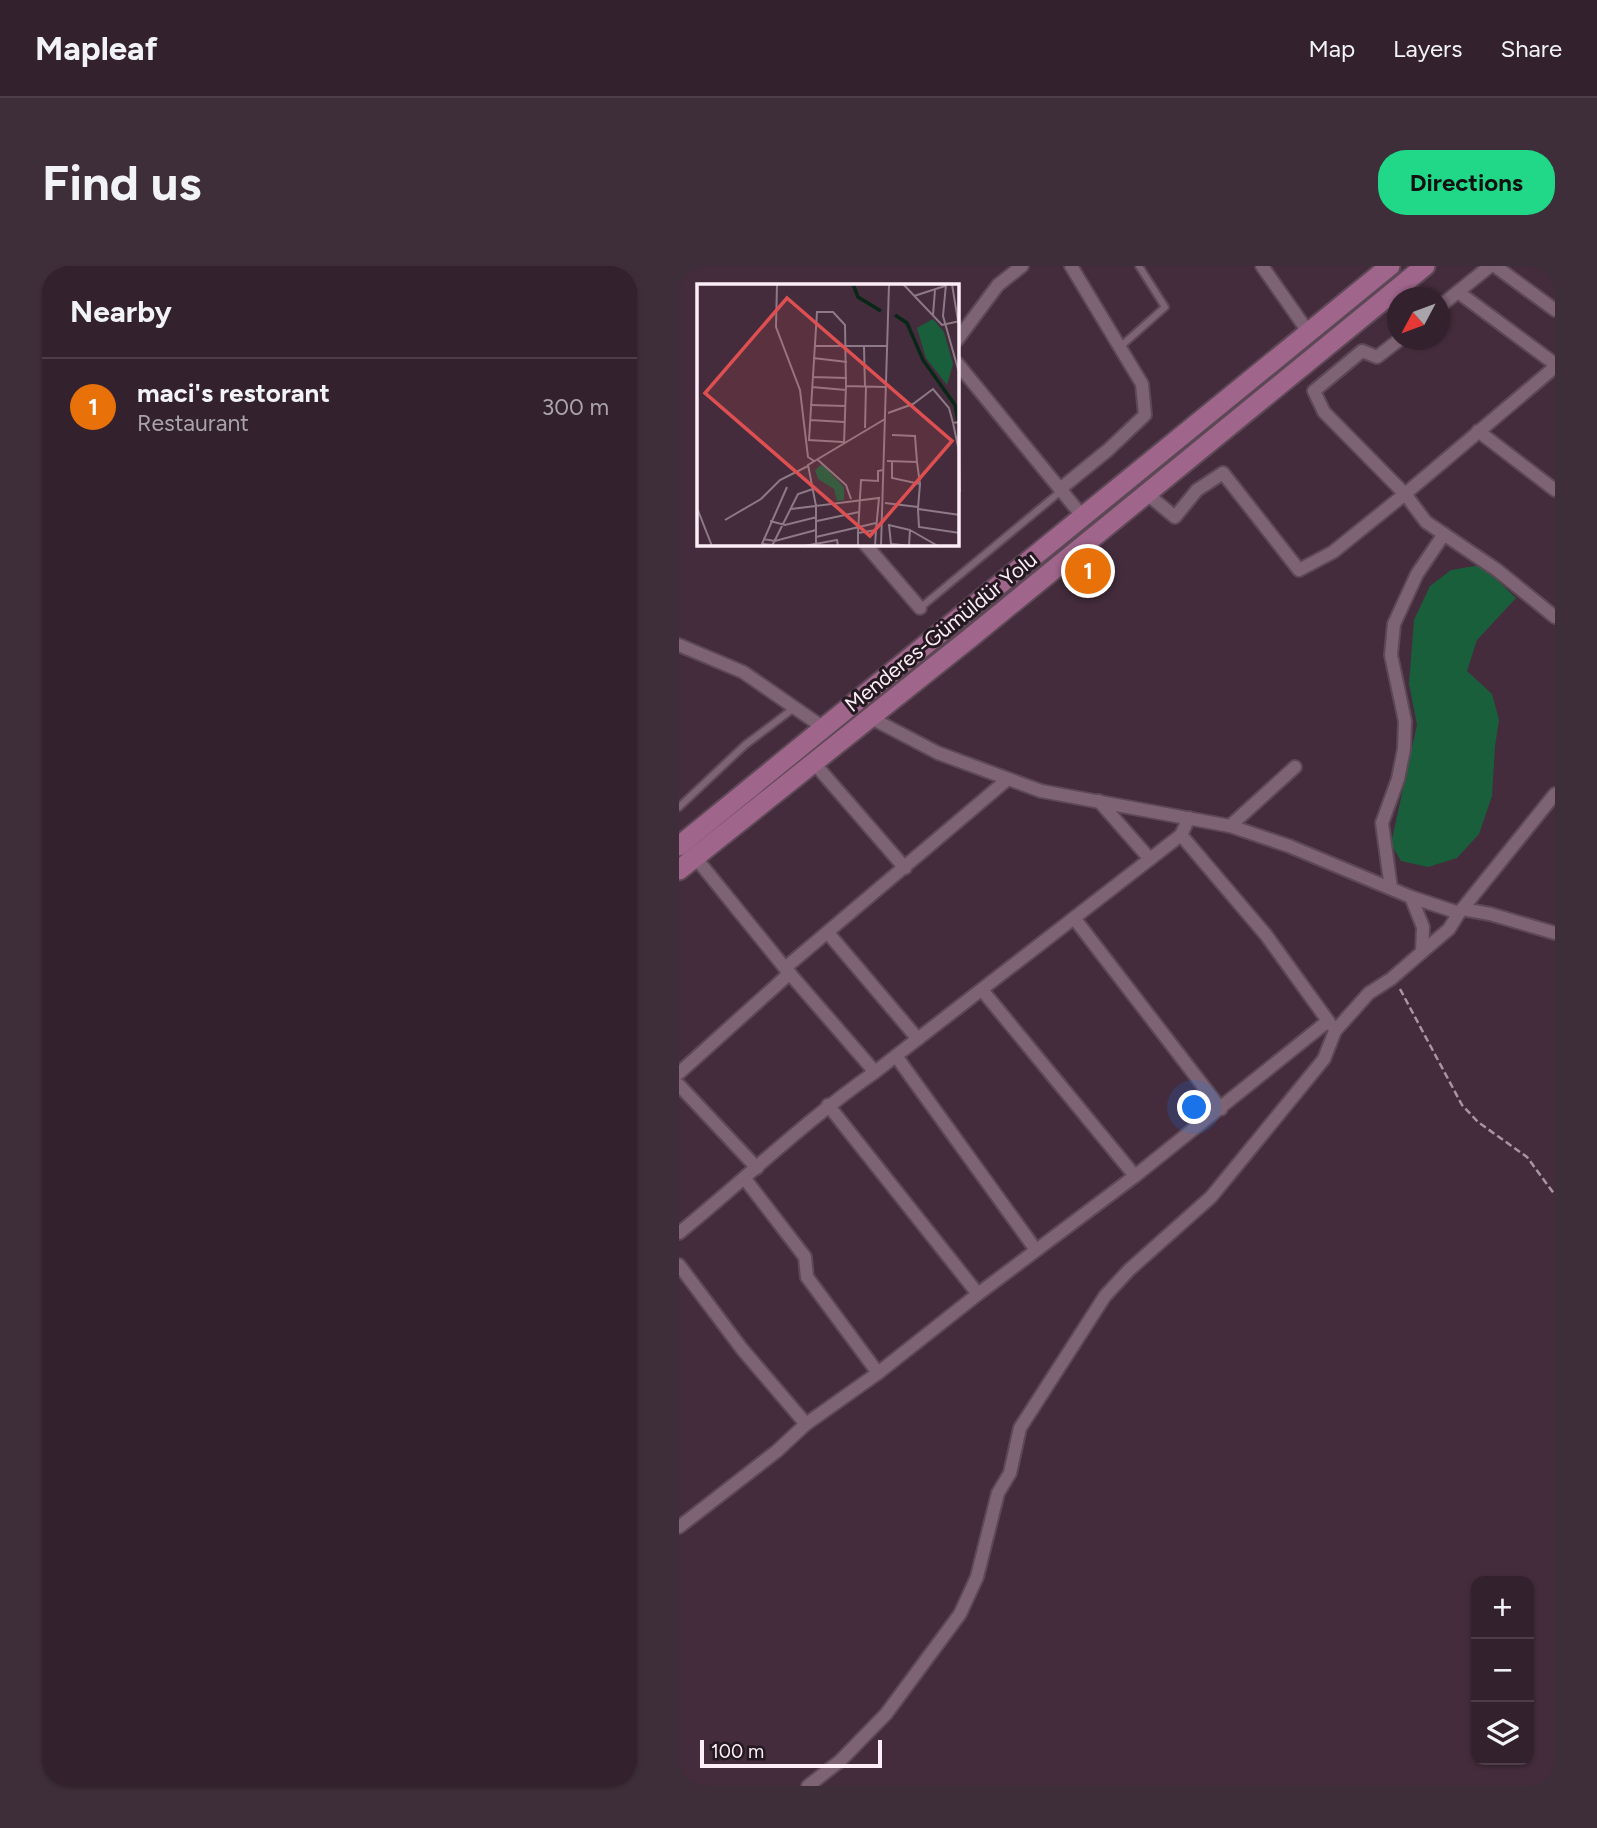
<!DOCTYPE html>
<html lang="en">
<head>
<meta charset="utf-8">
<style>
	body { margin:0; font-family:Figtree,sans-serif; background:#3e2e39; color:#f1f3f6 }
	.controls { position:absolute; right:21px; bottom:21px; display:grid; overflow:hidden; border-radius:14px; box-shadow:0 2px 5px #0004 }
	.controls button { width:63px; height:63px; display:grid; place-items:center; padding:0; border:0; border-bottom:2px solid #4e3e49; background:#33212d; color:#f1f3f6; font:35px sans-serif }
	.compass { position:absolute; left:708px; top:21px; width:63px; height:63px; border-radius:50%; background:#33212d; box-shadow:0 2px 5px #0004; rotate:229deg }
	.scale { position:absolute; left:21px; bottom:18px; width:182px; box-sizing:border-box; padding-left:7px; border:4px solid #fdedf6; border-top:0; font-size:19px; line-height:24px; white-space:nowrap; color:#fdedf6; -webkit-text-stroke:5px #241920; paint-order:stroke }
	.you { position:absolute; left:516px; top:842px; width:24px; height:24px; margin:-18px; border:5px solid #fff; border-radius:50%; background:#1a73e8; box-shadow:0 0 0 10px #1a73e833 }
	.badge { display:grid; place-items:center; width:46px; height:46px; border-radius:50%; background:#20d887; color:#fff; font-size:23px; font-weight:700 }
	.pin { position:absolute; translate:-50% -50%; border:4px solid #fff; box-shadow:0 2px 7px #0006 }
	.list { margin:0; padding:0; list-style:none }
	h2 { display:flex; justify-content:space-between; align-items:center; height:91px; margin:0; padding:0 28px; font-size:30px }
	h2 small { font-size:23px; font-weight:400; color:#a9a3aa }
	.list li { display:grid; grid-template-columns:46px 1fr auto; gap:21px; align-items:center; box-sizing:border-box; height:98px; padding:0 28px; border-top:2px solid #4e3e49 }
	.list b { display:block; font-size:26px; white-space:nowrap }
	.list p { margin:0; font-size:23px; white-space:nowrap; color:#a9a3aa }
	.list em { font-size:23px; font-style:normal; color:#a9a3aa }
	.icon { flex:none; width:38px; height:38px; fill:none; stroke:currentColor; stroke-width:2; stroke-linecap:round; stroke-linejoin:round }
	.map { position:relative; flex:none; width:876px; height:1520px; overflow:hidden; border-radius:28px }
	header { display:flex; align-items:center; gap:42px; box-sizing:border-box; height:98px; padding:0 35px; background:#33212d; border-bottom:2px solid #4e3e49 }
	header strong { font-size:33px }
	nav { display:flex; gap:38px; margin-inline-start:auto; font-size:24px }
	.intro { display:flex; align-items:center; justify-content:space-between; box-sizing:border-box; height:168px; padding:0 42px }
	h1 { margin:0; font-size:49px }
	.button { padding:18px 32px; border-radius:28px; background:#20d887; color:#111; font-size:24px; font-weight:700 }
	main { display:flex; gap:42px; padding:0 42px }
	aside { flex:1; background:#33212d; border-radius:28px; box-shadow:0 2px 5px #0004 }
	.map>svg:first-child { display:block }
	.green { fill:#1a5f3c }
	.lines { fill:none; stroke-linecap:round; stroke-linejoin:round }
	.service-casing { stroke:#5d4856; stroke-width:10 }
	.minor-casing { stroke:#5d4856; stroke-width:16 }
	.primary-casing { stroke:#5d4856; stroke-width:23 }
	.path { stroke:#a995a2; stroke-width:2.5; stroke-dasharray:7 3.5; stroke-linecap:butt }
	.service { stroke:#7e6374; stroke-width:6 }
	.minor { stroke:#7e6374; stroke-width:12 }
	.primary { stroke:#a0658b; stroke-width:19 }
	.labels { text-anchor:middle; stroke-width:6; stroke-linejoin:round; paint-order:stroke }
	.street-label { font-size:21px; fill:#fdedf6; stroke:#241920 }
	.inset-river { fill:none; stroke:#082717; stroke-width:3.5 }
	.inset-road { fill:none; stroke:#8e7986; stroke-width:2 }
	.view { fill:#de4f51; fill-opacity:0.15; stroke:#de4f51; stroke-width:3.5 }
	.inset-edge { fill:none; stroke:#fdedf6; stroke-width:3.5 }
</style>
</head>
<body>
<header>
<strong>Mapleaf</strong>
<nav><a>Map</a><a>Layers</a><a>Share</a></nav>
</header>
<div class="intro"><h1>Find us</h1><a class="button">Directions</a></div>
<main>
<aside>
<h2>Nearby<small></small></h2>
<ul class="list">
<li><span class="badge" style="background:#e8710a">1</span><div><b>maci's restorant</b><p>Restaurant</p></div><em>300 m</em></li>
</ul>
</aside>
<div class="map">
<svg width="876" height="1520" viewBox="0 0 876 1520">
	<rect width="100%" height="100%" fill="#442c3c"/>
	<!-- green -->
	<polygon class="green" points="802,299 837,332 798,374 788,405 813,428 820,454 816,480 813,530 800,568 778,592 749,601 722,595 712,578 738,459 730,418 735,354 751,320 772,304"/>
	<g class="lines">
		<!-- service casing -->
		<g class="service-casing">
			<g id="service">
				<polyline points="441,81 486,41 460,0"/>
				<polyline points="241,342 382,225"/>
				<polyline points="0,541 66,479 115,442"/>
			</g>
		</g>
		<!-- minor casing -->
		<g class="minor-casing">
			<g id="minor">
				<polyline points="583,0 630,67"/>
				<polyline points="816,0 876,44"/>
				<polyline points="779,26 876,98"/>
				<polyline points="760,41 811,0"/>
				<polyline points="278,74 319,19 343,0"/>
				<polyline points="720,74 698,91 683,85 635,125 645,146 726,228 747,256 818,304 876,351"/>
				<polyline points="278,97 404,251"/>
				<polyline points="799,165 876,224"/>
				<polyline points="381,223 429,184 466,149 463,118 392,0"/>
				<polyline points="468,228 496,251 518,224 544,207 620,304 654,286 726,228 876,101"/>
				<polyline points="186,278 241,342"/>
				<polyline points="0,379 64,406 145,462"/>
				<polyline points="192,452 259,487 362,525 551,560 610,580 732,631 780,647 876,528"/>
				<polyline points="135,497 226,602"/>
				<polyline points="420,535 471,593"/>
				<polyline points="551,560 616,501"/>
				<polyline points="502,569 587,669 652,759"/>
				<polyline points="712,622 703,557 719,513 725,483 726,455 712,389 715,358 738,308 765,268"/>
				<polyline points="783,643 811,648 876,667"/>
				<polyline points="395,652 542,843"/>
				<polyline points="149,667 239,773"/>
				<polyline points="743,686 770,663 780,647"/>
				<polyline points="106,702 329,513"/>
				<polyline points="303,724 456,910"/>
				<polyline points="217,790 357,984"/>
				<polyline points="196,806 502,569 510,552"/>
				<polyline points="0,807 111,707"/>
				<polyline points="0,819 78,902"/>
				<polyline points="149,839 299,1028"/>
				<polyline points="66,913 126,991 128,1011 199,1107"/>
				<path d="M0,967C66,913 127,854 196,806L106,702L16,591"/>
				<polyline points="0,999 63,1083 127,1158"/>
				<polyline points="0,1261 98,1185 127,1158 199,1107 299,1028 456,910 649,755"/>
				<polyline points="129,1520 161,1495 207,1448 281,1348 298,1311 319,1227 331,1207 341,1162 426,1030 450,1004 532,931 645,793 656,765 690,727 712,713 743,686 744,661 732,631"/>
			</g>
		</g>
		<!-- primary casing -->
		<g class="primary-casing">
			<g id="primary">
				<polyline points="0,580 711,0"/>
				<polyline points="0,604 291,372 746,0"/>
			</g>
		</g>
		<!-- path -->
		<polyline class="path" points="721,723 783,839 799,856 848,891 876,929"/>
		<!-- service -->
		<use href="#service" class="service"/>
		<!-- minor -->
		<use href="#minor" class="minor"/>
		<!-- primary -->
		<use href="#primary" class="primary"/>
	</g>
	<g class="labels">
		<!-- street labels -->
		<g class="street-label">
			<text transform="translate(262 366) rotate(-39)" y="7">Menderes-Gümüldür Yolu</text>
		</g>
	</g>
	<!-- overview -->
	<g transform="translate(18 18)">
		<rect width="262" height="262" fill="#442c3c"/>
		<path d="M236,35L247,48L256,80L250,101L229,74L220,44ZM125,180L147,203V216L140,217L137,205L121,195L118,186Z" fill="#1a5f3c"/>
		<path class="inset-river" d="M156,0L161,13L184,27M198,31L210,39L226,76L258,121L261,137"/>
		<path class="inset-road" d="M80,0L79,43L103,106L111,173L117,177M206,0L245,41L263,37M249,0L246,32L263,92M255,0L261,37M217,12L248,2M236,31L238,6M118,62H190M167,63L168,103M116,74L150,78M115,93L150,94M115,103L149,106M113,121L148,122M191,129L216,120L236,105L252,124L256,139L263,138M113,136L147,138M256,139L262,167L263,208M168,144L169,102M195,151L218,152L220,178M111,156L146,158M112,156L120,28H136L148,41L149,102L189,103M147,160L149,102M121,176L149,201L154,215M190,177L220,178L223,200L195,194V177M188,219L221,223M0,224L15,262M221,224L223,200M94,225L119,222V262M263,231L221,225L222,243L263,249M28,236L64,215L83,196L111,182M73,237L88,241L120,233M120,237L162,228M179,246L182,214L119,222L111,181L188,135M213,246L241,262M161,249L164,196L181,197V187L186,186M119,253L179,239M66,255L78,257L119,246M76,261L65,260L90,203M75,262L101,210L116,205M107,262L140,256L141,262M161,262V249L179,246L178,262M184,262L192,0M212,262L213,246L192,241L194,260L215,262"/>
		<path class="view" d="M90,14L255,157L173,252L8,109Z"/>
		<rect width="262" height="262" class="inset-edge"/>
	</g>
</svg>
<div class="controls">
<button>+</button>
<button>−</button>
<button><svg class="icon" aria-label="layers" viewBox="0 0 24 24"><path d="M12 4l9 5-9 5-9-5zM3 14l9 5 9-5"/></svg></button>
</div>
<svg class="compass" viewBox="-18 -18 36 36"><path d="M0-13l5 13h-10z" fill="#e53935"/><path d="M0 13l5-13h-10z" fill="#a9a3aa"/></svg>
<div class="scale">100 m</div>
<div class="you"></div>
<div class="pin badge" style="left:409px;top:305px;background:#e8710a">1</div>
</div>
</main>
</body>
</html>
